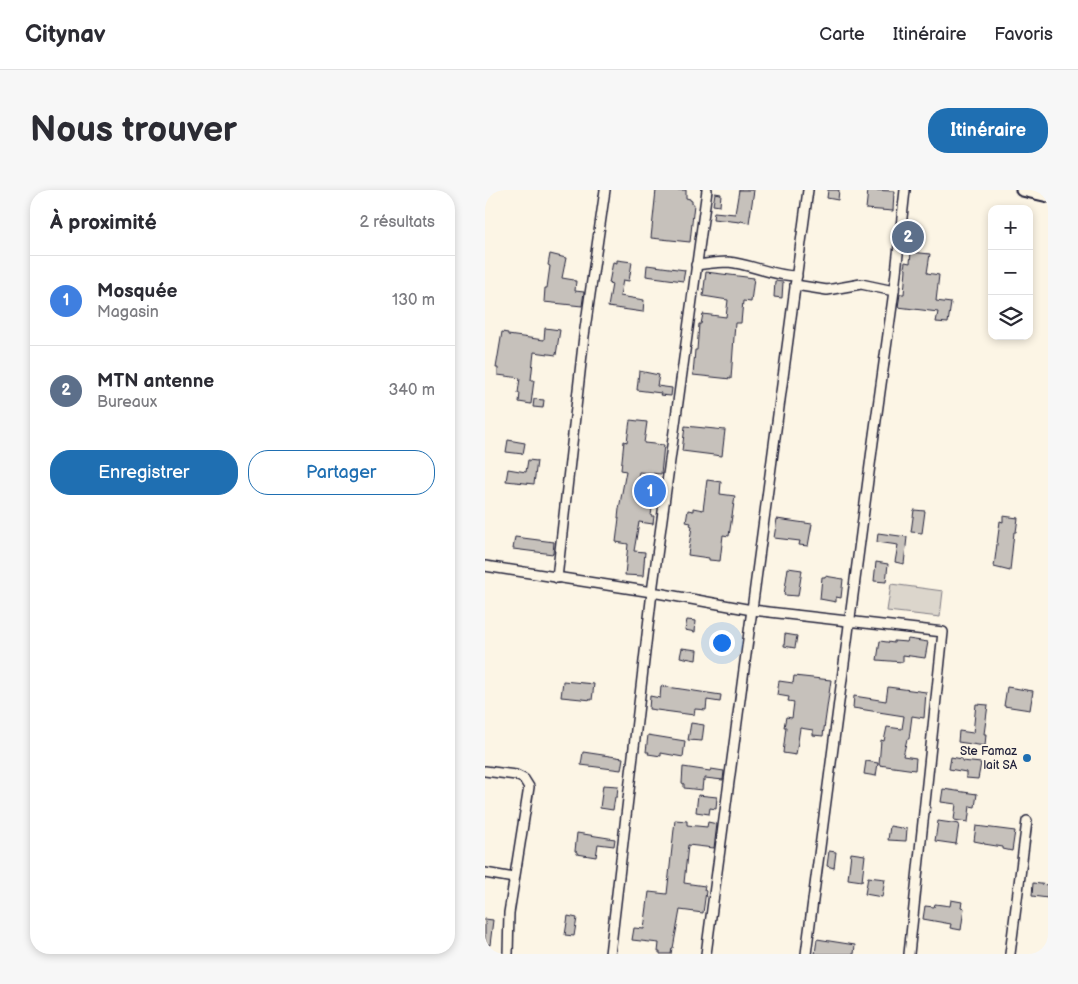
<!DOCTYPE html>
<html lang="fr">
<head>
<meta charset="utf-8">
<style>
	body { margin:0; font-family:"Balsamiq Sans",sans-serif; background:#f7f7f7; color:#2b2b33 }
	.controls { position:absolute; right:15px; top:15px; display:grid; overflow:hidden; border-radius:10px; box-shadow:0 2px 8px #0003 }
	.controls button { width:45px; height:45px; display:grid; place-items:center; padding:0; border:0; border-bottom:1px solid #e1e1e2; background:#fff; color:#2b2b33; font:25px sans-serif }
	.you { position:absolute; left:236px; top:452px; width:18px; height:18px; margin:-12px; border:4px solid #fff; border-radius:50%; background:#1a73e8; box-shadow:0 0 0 8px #1a73e833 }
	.badge { display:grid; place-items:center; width:32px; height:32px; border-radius:50%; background:#1f6fb2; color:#fff; font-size:16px; font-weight:700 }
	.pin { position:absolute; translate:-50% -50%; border:2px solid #fff; box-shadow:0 1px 5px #0006 }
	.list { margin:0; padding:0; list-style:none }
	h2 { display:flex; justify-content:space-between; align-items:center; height:65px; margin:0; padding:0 20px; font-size:21px }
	h2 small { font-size:16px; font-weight:400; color:#7c7c81 }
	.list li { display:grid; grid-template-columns:32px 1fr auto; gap:15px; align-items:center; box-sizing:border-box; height:90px; padding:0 20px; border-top:1px solid #e1e1e2 }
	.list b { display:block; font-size:19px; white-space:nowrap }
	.list p { margin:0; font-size:16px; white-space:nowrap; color:#7c7c81 }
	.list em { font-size:16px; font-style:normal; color:#7c7c81 }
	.actions { display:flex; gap:10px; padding:15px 20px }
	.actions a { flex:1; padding:11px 0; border:1px solid #1f6fb2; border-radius:20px; text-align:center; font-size:18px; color:#1f6fb2 }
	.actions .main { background:#1f6fb2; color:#fff }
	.icon { flex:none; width:28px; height:28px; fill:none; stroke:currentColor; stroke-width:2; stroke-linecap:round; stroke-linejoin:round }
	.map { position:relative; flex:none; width:563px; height:764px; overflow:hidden; border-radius:20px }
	header { display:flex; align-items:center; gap:30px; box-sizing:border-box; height:70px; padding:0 25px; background:#fff; border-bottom:1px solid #e1e1e2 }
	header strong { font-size:24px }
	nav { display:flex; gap:28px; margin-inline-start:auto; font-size:18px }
	.intro { display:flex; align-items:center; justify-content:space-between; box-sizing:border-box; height:120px; padding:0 30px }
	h1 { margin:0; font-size:35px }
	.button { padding:12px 22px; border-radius:20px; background:#1f6fb2; color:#fff; font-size:18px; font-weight:700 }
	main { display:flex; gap:30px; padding:0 30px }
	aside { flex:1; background:#fff; border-radius:20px; box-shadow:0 2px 8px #0003 }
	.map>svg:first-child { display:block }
	.green { fill:#dcd6cc; stroke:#7f7c84 }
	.building { fill:#c6c1bb; stroke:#22223b }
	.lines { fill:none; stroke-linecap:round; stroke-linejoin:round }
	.minor-casing { stroke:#22223b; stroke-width:12 }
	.tertiary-casing { stroke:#22223b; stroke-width:15 }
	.minor { stroke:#fcf5e5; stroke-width:9 }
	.tertiary { stroke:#fcf5e5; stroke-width:11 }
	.poi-dot { fill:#1f6fb2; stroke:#fcf5e5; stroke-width:2 }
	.labels { text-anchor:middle; stroke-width:4; stroke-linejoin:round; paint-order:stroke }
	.poi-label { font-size:12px; fill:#22223b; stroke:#fcf5e5; text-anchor:end }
</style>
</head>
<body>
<header>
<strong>Citynav</strong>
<nav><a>Carte</a><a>Itinéraire</a><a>Favoris</a></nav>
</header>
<div class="intro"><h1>Nous trouver</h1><a class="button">Itinéraire</a></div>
<main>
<aside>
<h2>À proximité<small>2 résultats</small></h2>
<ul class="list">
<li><span class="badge" style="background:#3f7fe0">1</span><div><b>Mosquée</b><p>Magasin</p></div><em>130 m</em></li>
<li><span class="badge" style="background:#5c6f8a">2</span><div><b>MTN antenne</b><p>Bureaux</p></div><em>340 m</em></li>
</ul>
<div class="actions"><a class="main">Enregistrer</a><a>Partager</a></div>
</aside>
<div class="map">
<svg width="563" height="764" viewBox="0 0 563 764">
	<rect width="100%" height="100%" fill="#fcf5e5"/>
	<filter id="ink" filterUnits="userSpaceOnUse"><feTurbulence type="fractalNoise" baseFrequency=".02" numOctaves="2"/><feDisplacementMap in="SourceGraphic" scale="10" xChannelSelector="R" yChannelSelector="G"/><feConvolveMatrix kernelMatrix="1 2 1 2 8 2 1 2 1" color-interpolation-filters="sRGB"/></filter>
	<g filter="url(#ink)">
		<!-- green -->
		<polygon class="green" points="406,394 458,401 455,427 402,421"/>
		<!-- building -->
		<g class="building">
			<polygon points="171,0 201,0 201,8 205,9 205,10 207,11 207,14 209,14 205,52 166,48"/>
			<polygon points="254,0 269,0 264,33 256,31 255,32 228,29 229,22 250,24"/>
			<polygon points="343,0 354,0 353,10 342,8"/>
			<polygon points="383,0 409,1 408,21 381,19"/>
			<polygon points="230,3 236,4 235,16 228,15"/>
			<polygon points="426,62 445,64 442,83 454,85 451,111 466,113 463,133 451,132 453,122 413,117 415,104 419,104 421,79 419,78 420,72 425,73"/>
			<polygon points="65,64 81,68 77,88 89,90 89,91 91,91 90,101 99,102 97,116 59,112 60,98 62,98 65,76 63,75"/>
			<polygon points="132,70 147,72 144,91 138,90 135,106 159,110 158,122 123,117 127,94 124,93 128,72 132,73"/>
			<polygon points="162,75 200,80 198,91 161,86"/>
			<polygon points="221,82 269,88 266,112 258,111 256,133 250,133 246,189 208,185 210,160 212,160 214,134 216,134 218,124 241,127 243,110 218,106"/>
			<polygon points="290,91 298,92 297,108 289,107"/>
			<polygon points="60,138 75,140 71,165 49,162 46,190 49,190 46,214 34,212 35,203 33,203 35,188 13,185 13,178 11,178 17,142 23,143 23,145 59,150"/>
			<polygon points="154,181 174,185 172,196 187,198 186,206 175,205 176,203 152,200"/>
			<polygon points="49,209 59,210 58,218 48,217"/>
			<polygon points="145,230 162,232 159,253 179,255 176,284 154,282 151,297 155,297 153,308 168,310 166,326 169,326 168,334 154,332 149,361 160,362 158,386 140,385 143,354 131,352 134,328 133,328 134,319 141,281 136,280 139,251 142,252"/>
			<polygon points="200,236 240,240 237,266 197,261"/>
			<polygon points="23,250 40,253 38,264 21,262"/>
			<polygon points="43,270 52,271 49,294 21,291 23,279 41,282"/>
			<polygon points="222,290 236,292 235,304 250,306 244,346 238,345 235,371 224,370 224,368 203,365 207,336 205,335 206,333 201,332 203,320 208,321 208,318 218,320"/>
			<polygon points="429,320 440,321 437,343 426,342"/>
			<polygon points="518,326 533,328 531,342 529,342 525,381 509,377 515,331 518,332"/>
			<polygon points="292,329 327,334 323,356 314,355 315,351 289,348"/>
			<polygon points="393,343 422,347 419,374 410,372 413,355 392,352"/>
			<polygon points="30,347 69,352 68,364 28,359"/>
			<polygon points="391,372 403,374 401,392 389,391"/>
			<polygon points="303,378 317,380 313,406 299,405"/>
			<polygon points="340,386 358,389 356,408 351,407 351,412 335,409 337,387 340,387"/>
			<polygon points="202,430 211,431 210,442 200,440"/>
			<polygon points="300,444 312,446 310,458 299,456"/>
			<polygon points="423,449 443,452 440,468 418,465 418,472 392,470 395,451 409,453 409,451 422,452"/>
			<polygon points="197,458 212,460 211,470 195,467"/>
			<polygon points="309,486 346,490 338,546 328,545 328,540 315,538 311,565 298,563 301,537 299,537 301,527 307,528 309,512 303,511 304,507 292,505 294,491 308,493"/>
			<polygon points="78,491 109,494 107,510 76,507"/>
			<polygon points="176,496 236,505 235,512 222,510 221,520 210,519 209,525 164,519 165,506 175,508"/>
			<polygon points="403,497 441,502 439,528 427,526 424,549 422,549 418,566 431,568 430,580 394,575 396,550 399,551 402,537 417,539 419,526 368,518 369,506 401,511"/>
			<polygon points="522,497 548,501 545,520 519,516"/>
			<polygon points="491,514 503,515 499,544 501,544 500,556 473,552 474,541 488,543"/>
			<polygon points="206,533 219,535 217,551 203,550"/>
			<polygon points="163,545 200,551 198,567 176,563 176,566 163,564 164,562 161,562"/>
			<polygon points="98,562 138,568 136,580 96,575"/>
			<polygon points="466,567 477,569 477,571 496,573 493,589 481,588 481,582 464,579"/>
			<polygon points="381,571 393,573 391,586 379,584"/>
			<polygon points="198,577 225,581 226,579 239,581 238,590 220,588 220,591 218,590 217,600 199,598 199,594 197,593"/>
			<polygon points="118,595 133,596 132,607 130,607 128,620 115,618"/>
			<polygon points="458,599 492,604 490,617 485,616 483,632 469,630 471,614 456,612"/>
			<polygon points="213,605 232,607 231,619 225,618 224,624 211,622"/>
			<polygon points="190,630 202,631 202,635 222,637 223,632 232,634 229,658 203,655 199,693 220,696 219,700 221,701 218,723 195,720 188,758 187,758 186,764 175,764 175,762 173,762 174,753 147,750 149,738 159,739 164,702 182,704"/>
			<polygon points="453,631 474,634 471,654 450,651"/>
			<polygon points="405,636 422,639 421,651 403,650"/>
			<polygon points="491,636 530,641 527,661 518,659 518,657 499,654 499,653 489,651"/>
			<polygon points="92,643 130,649 129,656 113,654 111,667 92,664 92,662 90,661"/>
			<polygon points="344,661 351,662 349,678 342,676"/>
			<polygon points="366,663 380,665 377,691 363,689"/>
			<polygon points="383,687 400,689 397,707 380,704"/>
			<polygon points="548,693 563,695 563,708 547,706"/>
			<polygon points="466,710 477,712 476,717 479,718 476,740 465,738 466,734 438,729 440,716 449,717 450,714 465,716"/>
			<polygon points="83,726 92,728 89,746 80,745"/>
			<polygon points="0,729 8,730 5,755 0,754"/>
			<polygon points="332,749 370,755 369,764 330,764"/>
		</g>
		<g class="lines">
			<!-- minor casing -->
			<g class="minor-casing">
				<g id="minor">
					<polyline points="222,0 167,402 267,420 458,442 424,764"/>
					<path d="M211,75C221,74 232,72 243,72C266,74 287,86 312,86"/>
					<polyline points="310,95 342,100 376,94 409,101 388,252 321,764"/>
					<polyline points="409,101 420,0"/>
					<polyline points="0,376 167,402 125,764"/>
					<polyline points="72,388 99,146 120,0"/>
					<polyline points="0,581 31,585 39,589 44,597 24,723 23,764"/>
					<polyline points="0,683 29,688"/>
					<polyline points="221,764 323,0"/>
					<polyline points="525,764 542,631"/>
				</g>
			</g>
			<!-- tertiary casing -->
			<g class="tertiary-casing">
				<polyline id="tertiary" points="537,0 563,6"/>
			</g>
			<!-- minor -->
			<use href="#minor" class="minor"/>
			<!-- tertiary -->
			<use href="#tertiary" class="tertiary"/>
		</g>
	</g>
	<!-- markers -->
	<circle class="poi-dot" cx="542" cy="568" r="5"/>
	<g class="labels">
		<!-- poi labels -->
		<g class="poi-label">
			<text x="532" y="565">Ste Famaz<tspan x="532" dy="14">lait SA</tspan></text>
		</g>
	</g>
</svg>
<div class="controls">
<button>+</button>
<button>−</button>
<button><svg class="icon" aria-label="layers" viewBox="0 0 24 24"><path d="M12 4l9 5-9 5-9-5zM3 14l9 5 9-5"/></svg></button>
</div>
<div class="you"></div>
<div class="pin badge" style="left:165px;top:301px;background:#3f7fe0">1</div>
<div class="pin badge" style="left:423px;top:47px;background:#5c6f8a">2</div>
</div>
</main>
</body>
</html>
